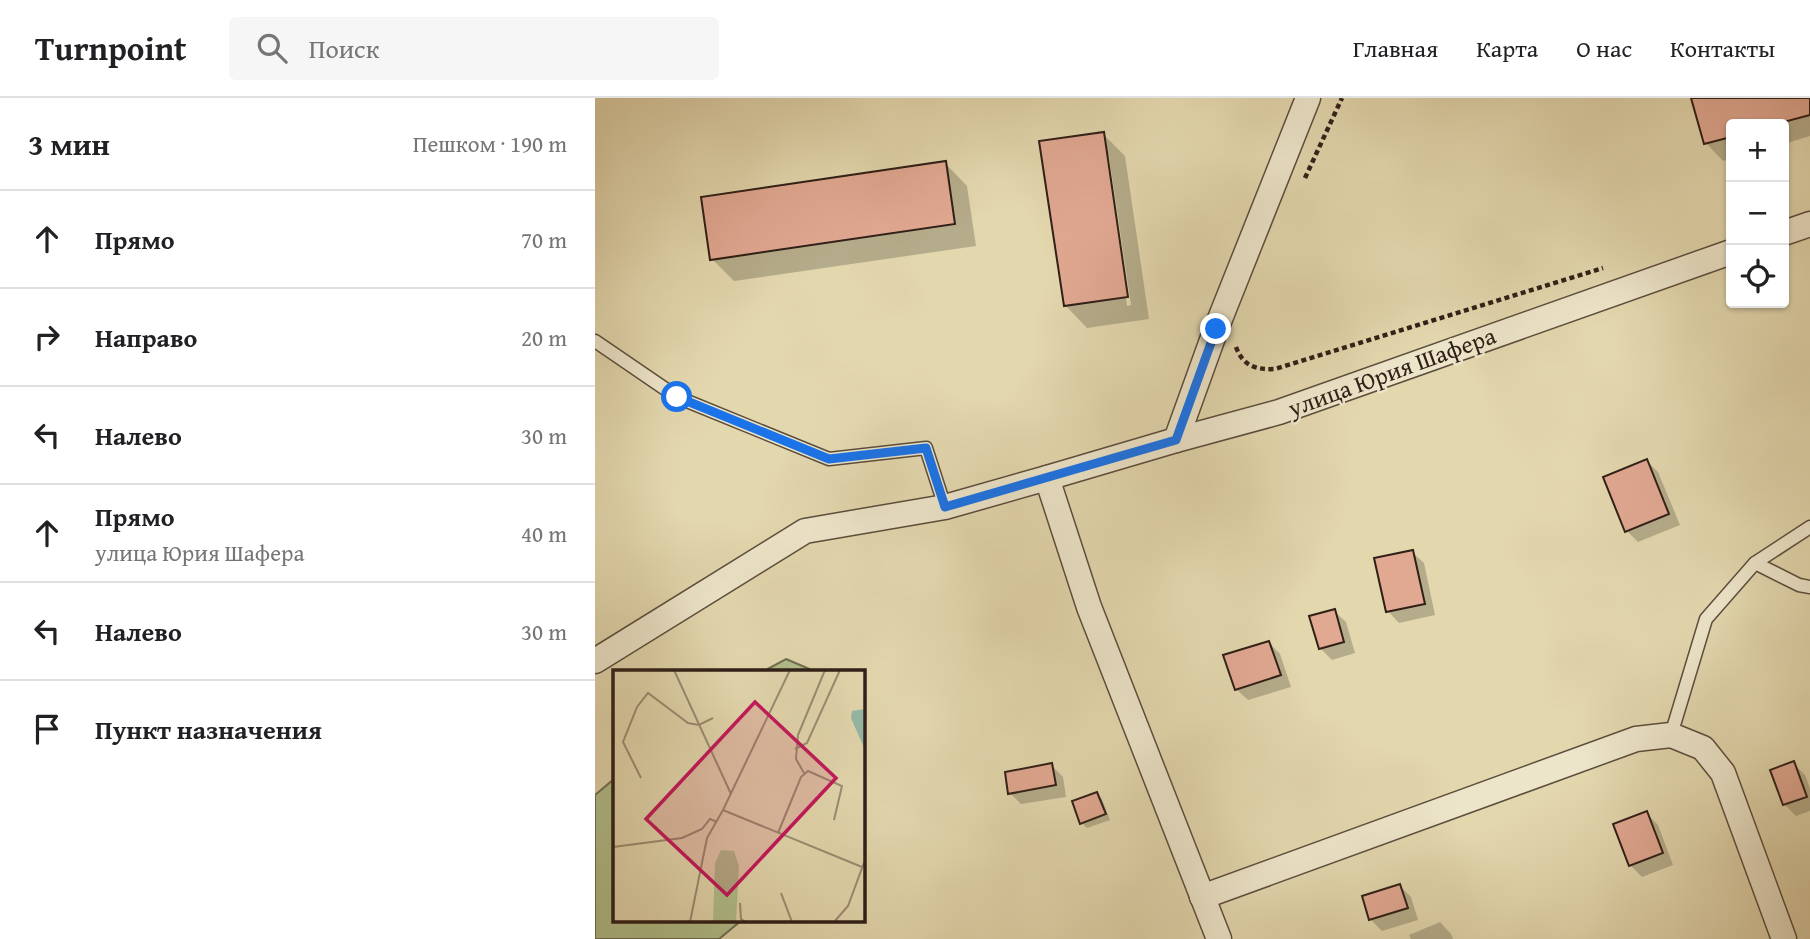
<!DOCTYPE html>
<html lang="ru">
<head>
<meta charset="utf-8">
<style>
	body { margin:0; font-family:"Gentium Book Plus",serif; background:#f6f6f6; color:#202124 }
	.controls { position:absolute; right:21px; top:21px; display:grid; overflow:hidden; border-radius:7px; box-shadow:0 2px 5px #0004 }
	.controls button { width:63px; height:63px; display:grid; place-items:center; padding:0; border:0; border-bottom:2px solid #e0e0e0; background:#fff; color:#202124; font:35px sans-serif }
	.stop { position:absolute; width:21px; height:21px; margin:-16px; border:5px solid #1a73e8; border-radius:50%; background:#fff }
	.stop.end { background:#1a73e8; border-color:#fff; box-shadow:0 2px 7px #0008 }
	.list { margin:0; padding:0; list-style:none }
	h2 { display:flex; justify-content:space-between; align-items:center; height:91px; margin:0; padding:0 28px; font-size:30px }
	h2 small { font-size:23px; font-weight:400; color:#757577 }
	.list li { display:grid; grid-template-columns:46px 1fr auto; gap:21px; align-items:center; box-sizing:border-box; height:98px; padding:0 28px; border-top:2px solid #e0e0e0 }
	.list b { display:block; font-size:26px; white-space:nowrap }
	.list p { margin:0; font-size:23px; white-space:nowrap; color:#757577 }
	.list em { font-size:23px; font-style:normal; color:#757577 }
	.icon { flex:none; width:38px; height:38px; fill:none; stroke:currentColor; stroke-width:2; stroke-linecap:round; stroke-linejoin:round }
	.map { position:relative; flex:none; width:1215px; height:841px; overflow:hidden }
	header { display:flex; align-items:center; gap:42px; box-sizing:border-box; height:98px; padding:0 35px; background:#fff; border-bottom:2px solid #e0e0e0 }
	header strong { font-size:33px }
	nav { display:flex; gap:38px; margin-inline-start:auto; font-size:24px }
	.search { width:490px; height:63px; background:#f6f6f6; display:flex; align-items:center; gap:18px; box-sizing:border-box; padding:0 24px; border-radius:7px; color:#757577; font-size:26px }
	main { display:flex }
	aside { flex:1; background:#fff }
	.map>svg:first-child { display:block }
	.green { fill:#b1bf8c; stroke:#706f52; stroke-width:2 }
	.shadow { fill:#0003; fill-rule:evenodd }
	.building { fill:#e1a892; stroke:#2f1f17; stroke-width:2 }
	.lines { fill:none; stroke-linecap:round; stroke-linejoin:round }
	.service-casing { stroke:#5c4d3d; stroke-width:15 }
	.minor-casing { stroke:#5c4d3d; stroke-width:27 }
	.path { stroke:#2f1f17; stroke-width:4.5; stroke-dasharray:5 3.5; stroke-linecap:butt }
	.service { stroke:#ede5ca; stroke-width:12 }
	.minor { stroke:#ede5ca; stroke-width:24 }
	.route { stroke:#1a73e8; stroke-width:9 }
	.labels { text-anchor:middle; stroke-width:5; stroke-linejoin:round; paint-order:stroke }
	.street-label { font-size:24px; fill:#2f1f17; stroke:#ede5ca }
	.inset-road { fill:none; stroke:#9b8d72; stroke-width:2 }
	.view { fill:#c2185b; fill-opacity:0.15; stroke:#c2185b; stroke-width:3.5 }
	.inset-edge { fill:none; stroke:#2f1f17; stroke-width:3.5 }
</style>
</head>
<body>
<header>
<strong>Turnpoint</strong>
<div class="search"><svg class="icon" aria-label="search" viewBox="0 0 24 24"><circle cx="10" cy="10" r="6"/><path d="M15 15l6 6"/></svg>Поиск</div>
<nav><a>Главная</a><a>Карта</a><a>О нас</a><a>Контакты</a></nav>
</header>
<main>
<aside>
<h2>3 мин<small>Пешком · 190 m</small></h2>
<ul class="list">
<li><svg class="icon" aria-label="ahead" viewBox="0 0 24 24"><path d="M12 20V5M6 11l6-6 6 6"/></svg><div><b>Прямо</b></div><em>70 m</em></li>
<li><svg class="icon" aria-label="right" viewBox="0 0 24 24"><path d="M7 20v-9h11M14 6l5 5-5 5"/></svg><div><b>Направо</b></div><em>20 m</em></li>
<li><svg class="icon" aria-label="left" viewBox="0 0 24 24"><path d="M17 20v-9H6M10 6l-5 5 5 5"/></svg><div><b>Налево</b></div><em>30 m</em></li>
<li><svg class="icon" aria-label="ahead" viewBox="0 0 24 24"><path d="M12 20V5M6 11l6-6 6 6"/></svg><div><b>Прямо</b><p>улица Юрия Шафера</p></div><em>40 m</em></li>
<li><svg class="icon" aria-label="left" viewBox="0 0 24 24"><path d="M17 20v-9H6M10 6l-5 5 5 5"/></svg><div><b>Налево</b></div><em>30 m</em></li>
<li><svg class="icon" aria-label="arrive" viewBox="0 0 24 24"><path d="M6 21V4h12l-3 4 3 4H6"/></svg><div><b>Пункт назначения</b></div></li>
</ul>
</aside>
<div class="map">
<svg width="1215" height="841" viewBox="0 0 1215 841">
	<rect width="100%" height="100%" fill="#e3d7ae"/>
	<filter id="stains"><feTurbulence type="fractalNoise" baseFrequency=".00286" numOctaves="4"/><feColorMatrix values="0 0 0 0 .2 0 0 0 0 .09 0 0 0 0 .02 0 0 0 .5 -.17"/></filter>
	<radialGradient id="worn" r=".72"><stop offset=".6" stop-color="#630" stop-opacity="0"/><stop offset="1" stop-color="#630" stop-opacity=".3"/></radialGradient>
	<!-- green -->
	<g class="green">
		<polygon points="191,561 219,573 169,573"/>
		<polygon points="19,681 19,822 147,822 124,841 0,841 0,697"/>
	</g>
	<!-- shadow -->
	<g class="shadow">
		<polygon points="1098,0 1215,0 1215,38 1189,46 1189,26 1136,26 1136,60 1128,63 1111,45"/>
		<path d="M508,36L530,58L554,221L492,230L470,207ZM511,59H514L536,207L532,208Z"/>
		<polygon points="350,65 372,88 381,148 139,183 117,161"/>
		<polygon points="1052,363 1063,374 1085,427 1043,444 1032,433"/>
		<polygon points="817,454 829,465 840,517 804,525 793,513"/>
		<polygon points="739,513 751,524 760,555 737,562 725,550"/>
		<polygon points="674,545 685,556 696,589 653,602 641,591"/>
		<polygon points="1198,665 1210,677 1215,691 1215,713 1201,718 1189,706"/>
		<polygon points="456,667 468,679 471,699 426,706 415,695"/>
		<polygon points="502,696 507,701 515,722 492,730 487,725"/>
		<polygon points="1051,715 1063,727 1078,767 1047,779 1035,767"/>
		<polygon points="805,788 816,799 823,822 787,833 776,822 769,799"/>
		<polygon points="845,824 856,836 858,841 816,841 814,837"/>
	</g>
	<!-- building -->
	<g class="building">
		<polygon points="1096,0 1215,0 1215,17 1181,26 1136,26 1136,39 1109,46"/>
		<polygon points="509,34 533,199 469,208 444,43"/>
		<polygon points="351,63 360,126 115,162 106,99"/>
		<polygon points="1052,361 1074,416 1030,434 1008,379"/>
		<polygon points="818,452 830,506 791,514 779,460"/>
		<polygon points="740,511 749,544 724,551 714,518"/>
		<polygon points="674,543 686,577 640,592 628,557"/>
		<polygon points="1199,663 1212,699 1188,707 1175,672"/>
		<polygon points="457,665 461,687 413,696 410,674"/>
		<polygon points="502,694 511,716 485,726 477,703"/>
		<polygon points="1052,713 1068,755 1034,768 1018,726"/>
		<polygon points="805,786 813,810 774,822 767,798"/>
	</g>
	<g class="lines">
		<!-- service casing -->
		<g class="service-casing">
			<g id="service">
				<polyline points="0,243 82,299 234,361 331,350 350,409"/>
				<polyline points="1160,465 1204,487 1215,489"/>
				<polyline points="1076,637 1111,521 1160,465 1215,429"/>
			</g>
		</g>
		<!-- minor casing -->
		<g class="minor-casing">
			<g id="minor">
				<polyline points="1189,135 1215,126"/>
				<polyline points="581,342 621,231 713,0"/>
				<polyline points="452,380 581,342 684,314 1136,154"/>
				<polyline points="0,563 210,433 350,409 452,380 494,509 624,841"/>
				<polyline points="607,799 1041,641 1076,637 1108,650 1128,675 1189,841"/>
			</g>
		</g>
		<!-- path -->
		<g class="path">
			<polyline points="710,80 747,0"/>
			<path d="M641,249C648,268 661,272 680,271L1008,170"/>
		</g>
		<!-- service -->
		<use href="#service" class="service"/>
		<!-- minor -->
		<use href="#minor" class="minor"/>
	</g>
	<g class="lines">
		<!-- route -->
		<polyline class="route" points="82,299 234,361 331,350 350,409 581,342 621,231"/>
	</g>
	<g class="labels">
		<!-- street labels -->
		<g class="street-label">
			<text transform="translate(797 274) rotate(-20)" y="8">улица Юрия Шафера</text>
		</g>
	</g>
	<!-- overview -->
	<g transform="translate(18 572)">
		<rect width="252" height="252" fill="#e3d7ae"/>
		<path d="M108,180L121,181L126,196L123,252H100L102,193Z" fill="#b1bf8c"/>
		<path d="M252,39V80L238,48L239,41Z" fill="#95baa8"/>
		<path class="inset-road" d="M61,0L118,124M182,79L194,73L227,0M191,103L183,89L185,65L212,0M28,108L10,72L24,37L35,23L75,53L86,55L100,48M110,140L177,0M165,163L188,107L195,101L229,116L221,150M0,177L69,168L89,159L97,149L104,152M168,223L179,252M127,233L128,249L133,252M77,252L94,168L110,140L249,197M221,252L235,236L252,190"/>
		<path class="view" d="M142,32L223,108L114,225L33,149Z"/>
		<rect width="252" height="252" class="inset-edge"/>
	</g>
	<rect width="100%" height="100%" filter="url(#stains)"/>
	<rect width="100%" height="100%" fill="url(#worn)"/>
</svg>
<div class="controls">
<button>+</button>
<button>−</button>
<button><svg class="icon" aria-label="locate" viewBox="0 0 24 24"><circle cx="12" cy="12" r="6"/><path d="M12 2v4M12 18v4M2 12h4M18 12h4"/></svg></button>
</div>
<div class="stop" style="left:82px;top:299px"></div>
<div class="stop end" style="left:621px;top:231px"></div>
</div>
</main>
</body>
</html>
